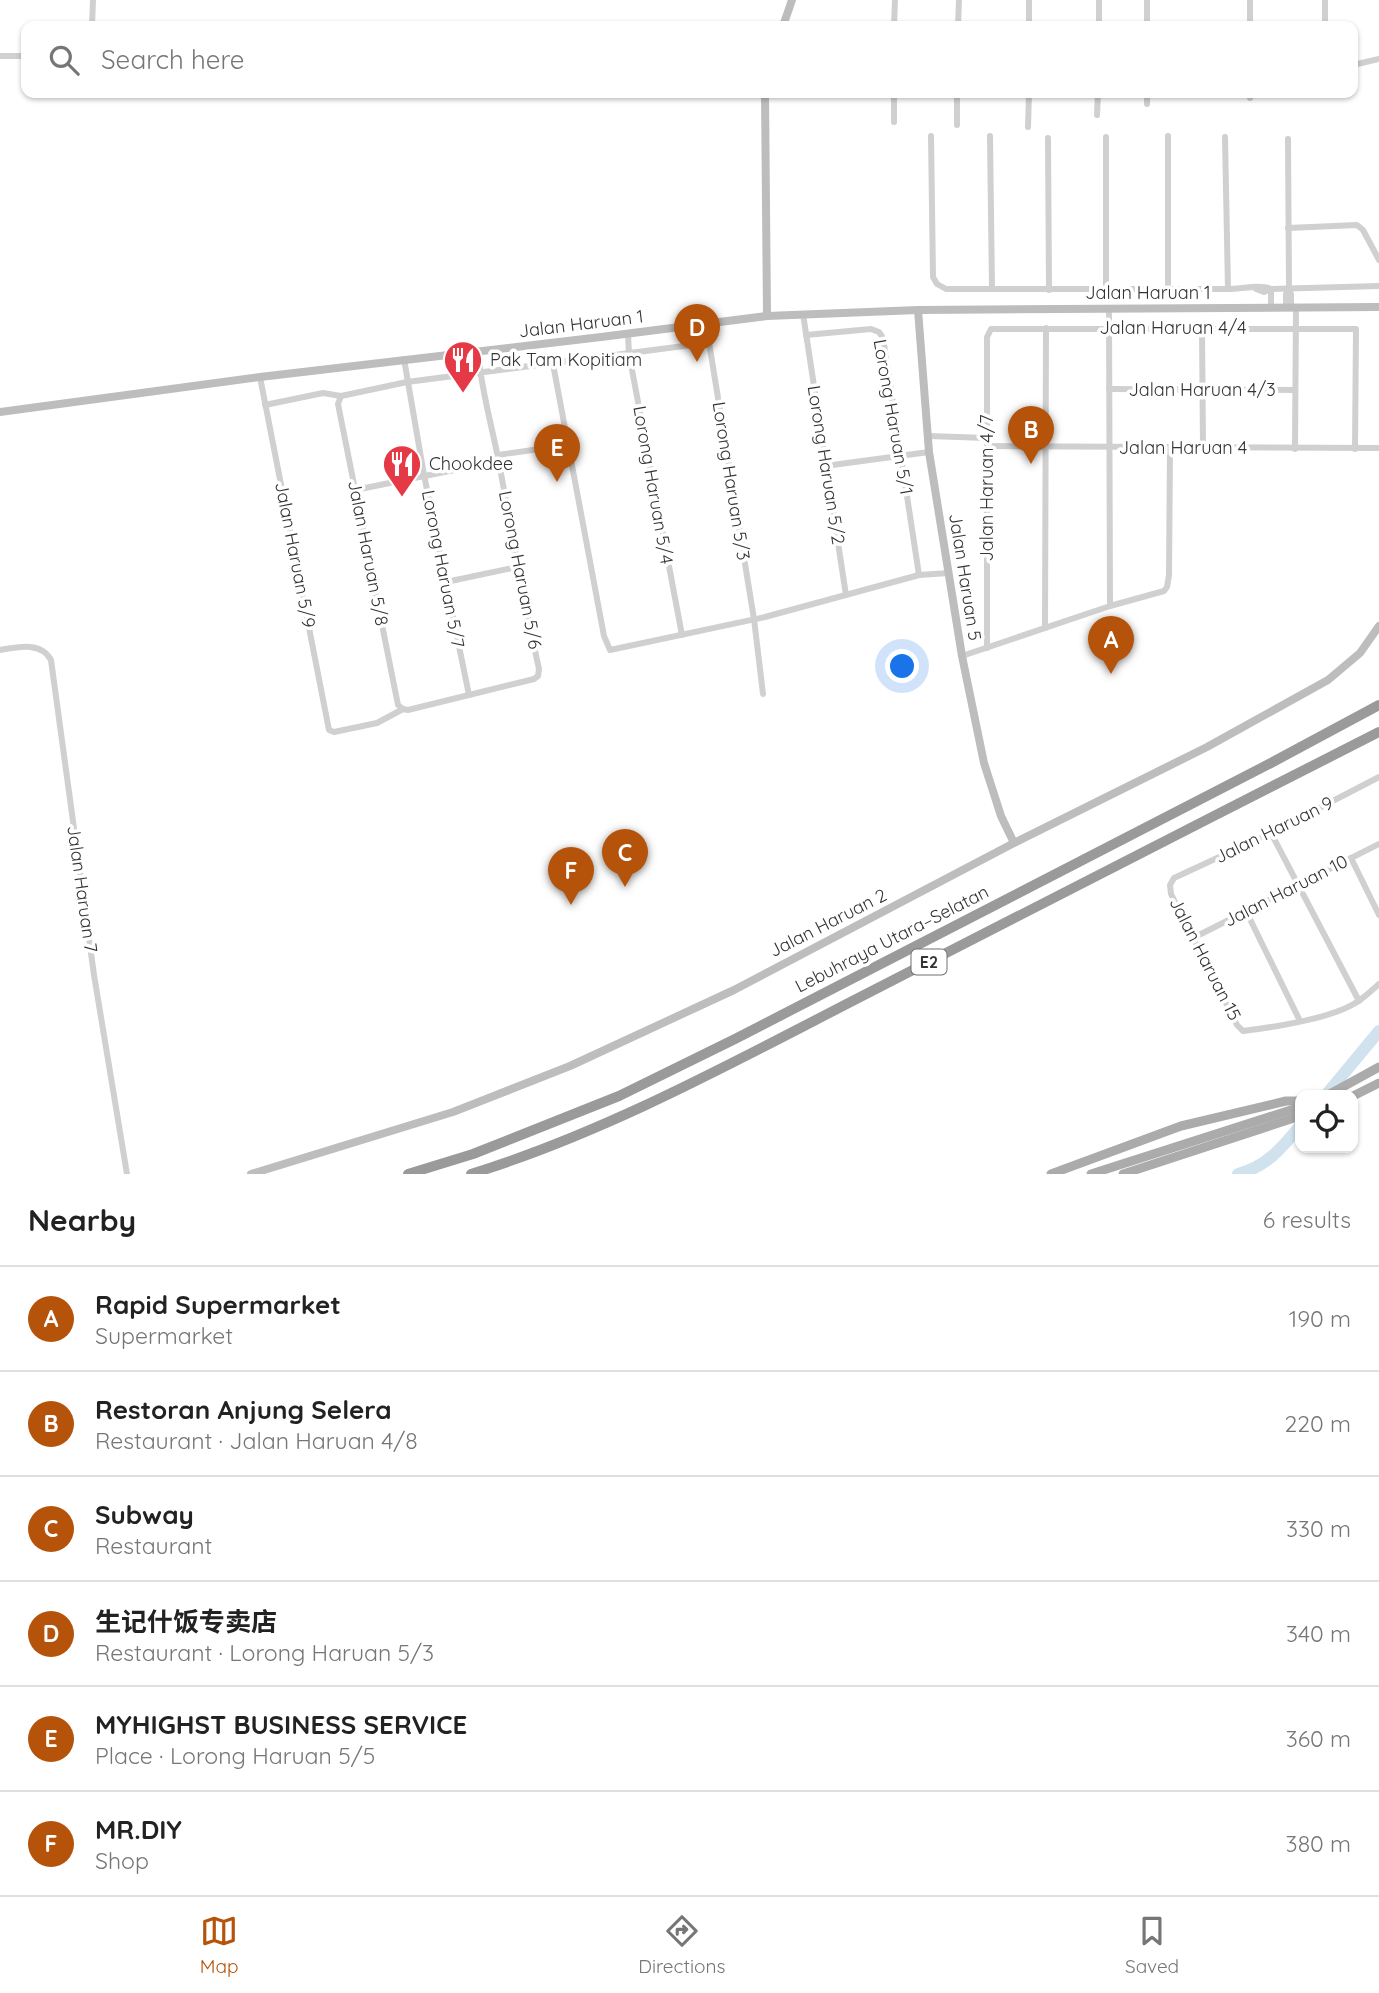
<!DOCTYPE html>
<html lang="en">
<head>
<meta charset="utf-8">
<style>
	body { margin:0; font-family:Quicksand,"Noto Sans SC",sans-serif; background:#f2f2f2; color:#222 }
	.controls { position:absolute; right:21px; bottom:21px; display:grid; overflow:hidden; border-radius:14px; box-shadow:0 2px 5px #0004 }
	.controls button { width:63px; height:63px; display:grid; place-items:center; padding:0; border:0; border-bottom:2px solid #e0e0e0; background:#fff; color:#222; font:35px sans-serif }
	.you { position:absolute; left:903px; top:667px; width:24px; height:24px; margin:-18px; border:5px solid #fff; border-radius:50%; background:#1a73e8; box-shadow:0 0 0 10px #1a73e833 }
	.badge { display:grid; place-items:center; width:46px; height:46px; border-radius:50%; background:#b45309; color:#fff; font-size:23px; font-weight:700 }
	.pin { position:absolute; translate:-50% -58px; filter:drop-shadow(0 2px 4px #0008) }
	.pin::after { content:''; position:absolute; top:37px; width:24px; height:21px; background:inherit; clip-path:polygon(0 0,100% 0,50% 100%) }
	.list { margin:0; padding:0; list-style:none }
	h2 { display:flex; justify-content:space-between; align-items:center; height:91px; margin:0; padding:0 28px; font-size:30px }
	h2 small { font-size:23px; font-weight:400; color:#767676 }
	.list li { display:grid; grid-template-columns:46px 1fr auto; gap:21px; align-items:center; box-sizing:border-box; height:105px; padding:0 28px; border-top:2px solid #e0e0e0 }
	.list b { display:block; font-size:26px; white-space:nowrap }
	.list p { margin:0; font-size:23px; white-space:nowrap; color:#767676 }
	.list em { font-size:23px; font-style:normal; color:#767676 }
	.icon { flex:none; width:38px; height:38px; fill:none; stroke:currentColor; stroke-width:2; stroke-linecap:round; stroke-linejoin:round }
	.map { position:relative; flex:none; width:1379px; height:1174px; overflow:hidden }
	.search { position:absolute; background:#fff; box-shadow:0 2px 5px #0004; left:21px; right:21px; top:21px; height:77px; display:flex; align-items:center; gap:18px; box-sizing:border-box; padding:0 24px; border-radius:14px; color:#767676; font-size:26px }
	.sheet { height:721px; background:#fff }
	nav { display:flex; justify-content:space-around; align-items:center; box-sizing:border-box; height:98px; border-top:2px solid #e0e0e0; background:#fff; font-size:19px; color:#767676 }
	nav a { display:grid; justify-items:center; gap:4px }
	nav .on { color:#b45309 }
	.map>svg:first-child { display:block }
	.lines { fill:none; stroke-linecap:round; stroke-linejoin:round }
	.river { stroke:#cfe2ee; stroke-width:12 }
	.street { stroke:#d0d0d0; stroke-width:6 }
	.secondary { stroke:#bdbdbd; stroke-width:8 }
	.primary { stroke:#ababab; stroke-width:9 }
	.highway { stroke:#9a9a9a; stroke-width:10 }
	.labels { text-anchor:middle; stroke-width:7; stroke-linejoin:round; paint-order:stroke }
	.shield { fill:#fff; stroke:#707070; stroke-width:2 }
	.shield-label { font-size:16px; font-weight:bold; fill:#333 }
	.street-label { font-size:18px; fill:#333; stroke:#fff }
	.poi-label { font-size:18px; fill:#333; stroke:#fff; text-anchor:start }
</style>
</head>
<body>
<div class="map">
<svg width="1379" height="1174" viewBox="0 0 1379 1174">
	<rect width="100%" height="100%" fill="#fff"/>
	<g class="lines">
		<!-- river -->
		<g class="river">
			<polyline points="1326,1095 1379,1031"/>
			<path d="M1238,1174C1266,1167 1282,1148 1300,1126"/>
		</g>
		<!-- street -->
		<g class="street">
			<polyline points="1325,0 1325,26"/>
			<polyline points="92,26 93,0"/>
			<polyline points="894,26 895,0"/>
			<polyline points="958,26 959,0"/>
			<polyline points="1029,26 1029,0"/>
			<polyline points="1099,26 1099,0"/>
			<polyline points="1147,26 1147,0"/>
			<polyline points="1250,26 1250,0"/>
			<polyline points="0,56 26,56"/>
			<polyline points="1353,65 1379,59"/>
			<polyline points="1250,98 1250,93"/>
			<polyline points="1147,104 1147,93"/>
			<polyline points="1097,115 1098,93"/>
			<polyline points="894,122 894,93"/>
			<polyline points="957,125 957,93"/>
			<polyline points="1028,127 1029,93"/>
			<path d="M931,136L933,277L937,284L946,289H1228C1241,289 1260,284 1271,289"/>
			<polyline points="990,136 992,289"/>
			<polyline points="1168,136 1168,289"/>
			<polyline points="1225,137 1228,289"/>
			<polyline points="1048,138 1049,290"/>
			<polyline points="1288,139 1289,289 1291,294 1291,308"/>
			<polyline points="1288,228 1357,225 1363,230 1379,260"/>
			<polyline points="1256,289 1264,292 1271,289 1379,286"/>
			<polyline points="1106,290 1106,137"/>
			<polyline points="1271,308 1271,289"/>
			<polyline points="1286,308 1286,294 1289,289"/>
			<polyline points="1109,309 1110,606"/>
			<polyline points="803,314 846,595"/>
			<polyline points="706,324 754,619 763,694"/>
			<polyline points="1202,328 1203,448"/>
			<polyline points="628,334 629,354 682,635"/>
			<polyline points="806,335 871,329 879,332 883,338 919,575"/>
			<polyline points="404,359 424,475 469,695"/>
			<polyline points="553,364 604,636 610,650 765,617 919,575 949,573"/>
			<path d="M260,377L329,730L334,732L377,723L403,709L408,710L534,679L538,676L539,669C524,601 512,532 499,463C492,426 481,389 478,352"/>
			<polyline points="1109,389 1294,390"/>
			<polyline points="341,396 338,404 398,705 403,709"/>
			<polyline points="265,405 323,393 341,396 407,382 707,343"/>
			<polyline points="928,436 987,438"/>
			<polyline points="987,446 1379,448"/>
			<polyline points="1295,449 1296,308"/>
			<polyline points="498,455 568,445"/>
			<polyline points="825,466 929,452"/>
			<polyline points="355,490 499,461"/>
			<polyline points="446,582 517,567"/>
			<polyline points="1045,628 1046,328"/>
			<polyline points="987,648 987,337 991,329 1356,329 1355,449"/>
			<path d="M0,650C17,647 41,641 51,660L94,975L127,1174"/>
			<polyline points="962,656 1110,606 1164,591 1167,587 1169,575 1170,448"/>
			<path d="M1379,777L1271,833L1174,878L1170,885L1171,894L1237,1025L1243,1031C1275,1027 1331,1019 1357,1002C1365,997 1372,990 1379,984"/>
			<polyline points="1271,833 1359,1001"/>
			<polyline points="1351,858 1379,915"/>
			<polyline points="1246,911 1300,1021"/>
			<polyline points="1193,938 1379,844"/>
		</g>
		<!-- secondary -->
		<g class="secondary">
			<polyline points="783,26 792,0"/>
			<polyline points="765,93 767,316"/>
			<polyline points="918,310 929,452 962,656 984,763 1001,816 1014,843"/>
			<polyline points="0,412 260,377 601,337 767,316 918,310 1379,307"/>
			<polyline points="251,1174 453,1112 570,1066 734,990 1014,843 1207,747 1328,680 1360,653 1379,626"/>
		</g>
		<!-- primary -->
		<g class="primary">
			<polyline points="1328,1095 1379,1067"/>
			<polyline points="1353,1096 1379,1083"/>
			<polyline points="1051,1174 1181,1126 1286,1101 1300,1101"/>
			<polyline points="1091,1174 1300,1107"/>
			<polyline points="1123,1174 1300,1116"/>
		</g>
		<!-- highway -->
		<g class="highway">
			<polyline points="408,1174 473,1154 619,1096 735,1039 1271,763 1379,705"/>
			<path d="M471,1174C610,1131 741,1058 870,992C1040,905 1209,818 1379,732"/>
		</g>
	</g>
	<!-- icons -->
	<defs>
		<g id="restaurant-pin" transform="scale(2.0125)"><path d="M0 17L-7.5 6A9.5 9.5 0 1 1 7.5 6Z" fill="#e63946" stroke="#fff"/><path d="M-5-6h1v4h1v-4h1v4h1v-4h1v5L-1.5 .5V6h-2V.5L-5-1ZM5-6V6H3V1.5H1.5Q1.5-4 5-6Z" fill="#fff"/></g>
	</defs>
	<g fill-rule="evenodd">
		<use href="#restaurant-pin" x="463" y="360"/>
		<use href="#restaurant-pin" x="402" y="464"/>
	</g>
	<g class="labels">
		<!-- shield labels -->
		<rect class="shield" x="911.5" y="949.5" width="35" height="25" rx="5"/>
		<g class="shield-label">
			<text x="929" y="968">E2</text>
		</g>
		<!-- street labels -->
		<g class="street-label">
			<text x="1148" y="299">Jalan Haruan 1</text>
			<text transform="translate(581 324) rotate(-7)" y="6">Jalan Haruan 1</text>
			<text x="1173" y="334">Jalan Haruan 4/4</text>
			<text x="1202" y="396">Jalan Haruan 4/3</text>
			<text transform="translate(893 417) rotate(80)" y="6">Lorong Haruan 5/1</text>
			<text x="1183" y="454">Jalan Haruan 4</text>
			<text transform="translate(826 465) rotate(81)" y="6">Lorong Haruan 5/2</text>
			<text transform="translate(731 481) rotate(81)" y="6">Lorong Haruan 5/3</text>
			<text transform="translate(653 485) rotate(80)" y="6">Lorong Haruan 5/4</text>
			<text transform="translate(987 488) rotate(-90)" y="6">Jalan Haruan 4/7</text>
			<text transform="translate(368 553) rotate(79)" y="6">Jalan Haruan 5/8</text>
			<text transform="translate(295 555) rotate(79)" y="6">Jalan Haruan 5/9</text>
			<text transform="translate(443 569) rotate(79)" y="6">Lorong Haruan 5/7</text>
			<text transform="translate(520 570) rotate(79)" y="6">Lorong Haruan 5/6</text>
			<text transform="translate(965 577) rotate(81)" y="6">Jalan Haruan 5</text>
			<text transform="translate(1274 830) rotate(-26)" y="6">Jalan Haruan 9</text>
			<text transform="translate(82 889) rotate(82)" y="6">Jalan Haruan 7</text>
			<text transform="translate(1286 891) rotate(-27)" y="6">Jalan Haruan 10</text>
			<text transform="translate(828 923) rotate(-27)" y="6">Jalan Haruan 2</text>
			<text transform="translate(892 939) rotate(-27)" y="6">Lebuhraya Utara–Selatan</text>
			<text transform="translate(1205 959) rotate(63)" y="6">Jalan Haruan 15</text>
		</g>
		<!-- poi labels -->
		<g class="poi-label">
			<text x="490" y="366">Pak Tam Kopitiam</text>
			<text x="429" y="470">Chookdee</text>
		</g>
	</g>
</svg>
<div class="controls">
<button><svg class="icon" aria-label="locate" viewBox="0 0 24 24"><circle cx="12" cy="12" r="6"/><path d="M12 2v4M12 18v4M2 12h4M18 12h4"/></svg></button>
</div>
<div class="you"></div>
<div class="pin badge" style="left:1111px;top:674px">A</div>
<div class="pin badge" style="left:1031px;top:464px">B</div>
<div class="pin badge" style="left:625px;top:887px">C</div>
<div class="pin badge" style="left:697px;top:362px">D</div>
<div class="pin badge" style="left:557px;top:482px">E</div>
<div class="pin badge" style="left:571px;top:905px">F</div>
<div class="search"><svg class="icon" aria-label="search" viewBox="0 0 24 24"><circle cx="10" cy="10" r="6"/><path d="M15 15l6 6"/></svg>Search here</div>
</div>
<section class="sheet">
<h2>Nearby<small>6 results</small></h2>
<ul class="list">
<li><span class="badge">A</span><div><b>Rapid Supermarket</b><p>Supermarket</p></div><em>190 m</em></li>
<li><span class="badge">B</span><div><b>Restoran Anjung Selera</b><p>Restaurant · Jalan Haruan 4/8</p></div><em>220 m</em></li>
<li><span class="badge">C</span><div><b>Subway</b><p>Restaurant</p></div><em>330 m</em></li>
<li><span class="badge">D</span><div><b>生记什饭专卖店</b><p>Restaurant · Lorong Haruan 5/3</p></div><em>340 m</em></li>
<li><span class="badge">E</span><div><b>MYHIGHST BUSINESS SERVICE</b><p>Place · Lorong Haruan 5/5</p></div><em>360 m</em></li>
<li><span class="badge">F</span><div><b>MR.DIY</b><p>Shop</p></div><em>380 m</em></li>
</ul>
</section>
<nav>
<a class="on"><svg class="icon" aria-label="map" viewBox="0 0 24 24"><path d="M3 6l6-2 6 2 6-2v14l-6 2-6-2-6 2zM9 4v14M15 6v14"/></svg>Map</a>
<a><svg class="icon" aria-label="directions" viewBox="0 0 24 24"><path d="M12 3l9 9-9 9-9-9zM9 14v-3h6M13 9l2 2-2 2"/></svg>Directions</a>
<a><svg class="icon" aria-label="saved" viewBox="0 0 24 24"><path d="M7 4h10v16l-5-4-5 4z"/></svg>Saved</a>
</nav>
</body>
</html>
